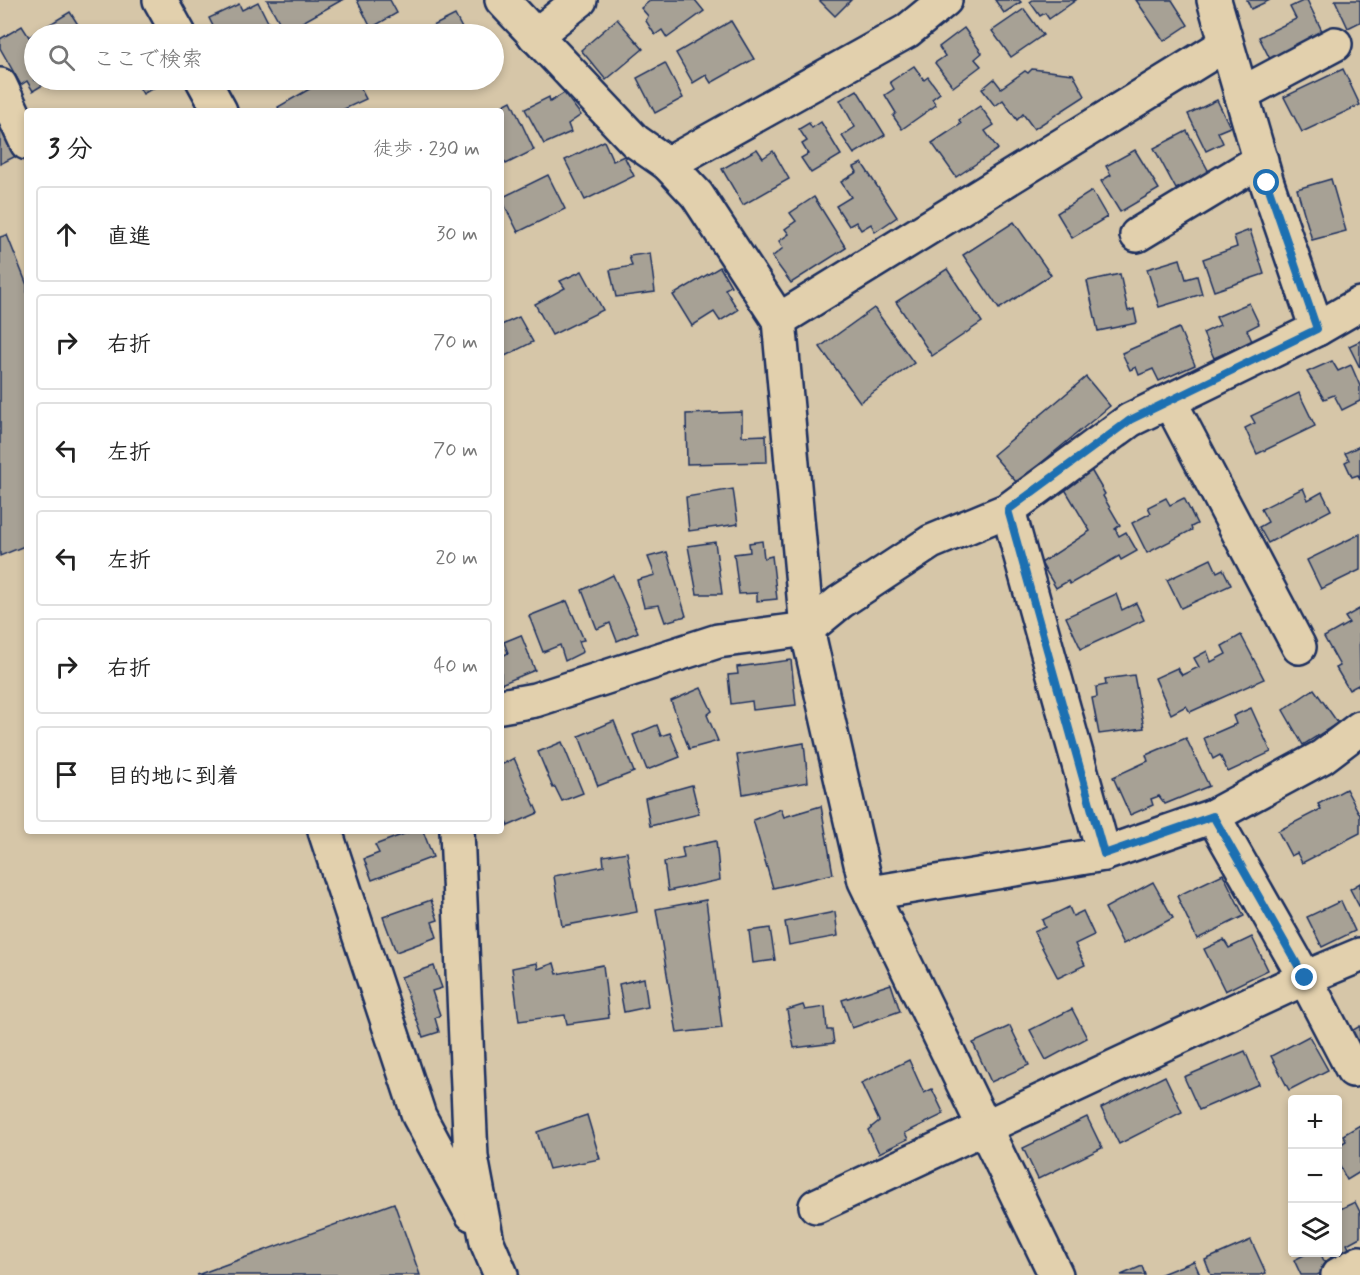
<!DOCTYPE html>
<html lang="ja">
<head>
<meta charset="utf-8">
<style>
	body { margin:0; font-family:Mynerve,"Klee One",sans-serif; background:#f2f2f2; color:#222 }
	.controls { position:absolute; right:18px; bottom:18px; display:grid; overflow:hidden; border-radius:6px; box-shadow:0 3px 9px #0003 }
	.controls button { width:54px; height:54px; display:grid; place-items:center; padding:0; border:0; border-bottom:2px solid #e0e0e0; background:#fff; color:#222; font:30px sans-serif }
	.stop { position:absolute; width:18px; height:18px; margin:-14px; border:4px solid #1f6fb2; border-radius:50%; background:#fff }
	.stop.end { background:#1f6fb2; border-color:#fff; box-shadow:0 2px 6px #0008 }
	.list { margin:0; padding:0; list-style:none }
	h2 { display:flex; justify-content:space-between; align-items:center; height:78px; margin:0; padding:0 24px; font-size:26px }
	h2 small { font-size:20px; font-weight:400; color:#767676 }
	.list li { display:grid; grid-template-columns:39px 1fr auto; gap:18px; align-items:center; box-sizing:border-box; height:96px; margin:0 12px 12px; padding:0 12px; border:2px solid #e0e0e0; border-radius:6px }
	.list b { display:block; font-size:22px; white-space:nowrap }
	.list em { font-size:20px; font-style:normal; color:#767676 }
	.icon { flex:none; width:33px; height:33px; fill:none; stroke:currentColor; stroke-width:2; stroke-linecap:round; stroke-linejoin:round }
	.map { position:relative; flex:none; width:1360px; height:1275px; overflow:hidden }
	.search { position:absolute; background:#fff; box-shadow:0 3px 9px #0003; left:24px; top:24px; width:480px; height:66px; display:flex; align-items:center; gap:15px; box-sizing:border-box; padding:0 21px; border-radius:33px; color:#767676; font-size:22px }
	.panel { position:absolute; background:#fff; box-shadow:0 3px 9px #0003; left:24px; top:108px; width:480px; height:726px; border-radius:6px }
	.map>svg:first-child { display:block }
	.building { fill:#a7a195; stroke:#1b2f5e; stroke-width:1.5 }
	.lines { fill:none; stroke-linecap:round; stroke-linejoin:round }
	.minor-casing { stroke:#1b2f5e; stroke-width:38 }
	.minor { stroke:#e2d0ad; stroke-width:33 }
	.route { stroke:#1f6fb2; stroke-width:8 }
</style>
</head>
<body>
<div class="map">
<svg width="1360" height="1275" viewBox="0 0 1360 1275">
	<rect width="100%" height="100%" fill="#d6c6a8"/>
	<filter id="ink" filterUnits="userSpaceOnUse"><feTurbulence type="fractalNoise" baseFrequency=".0167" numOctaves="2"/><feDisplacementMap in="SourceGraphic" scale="12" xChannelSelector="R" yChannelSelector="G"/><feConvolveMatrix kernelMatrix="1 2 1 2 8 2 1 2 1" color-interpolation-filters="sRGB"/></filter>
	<g filter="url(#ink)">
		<!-- building -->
		<g class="building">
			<polygon points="267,0 342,0 285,32"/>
			<polygon points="357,0 390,0 397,13 371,28"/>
			<polygon points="651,0 695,0 704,11 667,38 662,30 655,35 646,21 648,16 641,8"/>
			<polygon points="819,0 851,0 835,16"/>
			<polygon points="995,0 1019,0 1021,2 1004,13"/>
			<polygon points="1033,0 1076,0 1049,19 1045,13 1040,16 1030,2"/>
			<polygon points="1136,0 1172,0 1188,25 1164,41"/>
			<polygon points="1247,0 1270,0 1251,9"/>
			<polygon points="1305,0 1307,0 1323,33 1270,59 1259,37 1296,19 1290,7"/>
			<polygon points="1335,0 1360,0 1360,22 1348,28"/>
			<polygon points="258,2 272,30 265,34 217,34 209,18 239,4 242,10"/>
			<polygon points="1024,9 1043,35 1011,57 992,31"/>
			<polygon points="70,12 84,34 34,34 34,80 64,80 49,88 46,83 33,91 27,81 21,85 0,48 0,39 22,26 29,37"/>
			<polygon points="455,15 465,34 417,34"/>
			<polygon points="617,19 643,49 606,80 581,50"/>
			<polygon points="731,21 754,59 711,83 706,75 693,83 676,53"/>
			<polygon points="964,28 982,53 975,59 981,66 953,87 935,63 945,56 939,47"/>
			<polygon points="665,63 683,98 655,113 637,78"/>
			<polygon points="914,66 924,80 928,77 940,93 932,99 936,105 902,129 893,116 896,113 885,95 894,89 890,82"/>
			<polygon points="1032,69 1073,74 1085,96 1034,129 1023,114 1017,120 1003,100 995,106 982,89 994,79 1001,88 1025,71 1028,73"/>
			<polygon points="1343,69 1360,105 1302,132 1284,97"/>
			<polygon points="135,80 159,80 162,83 143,94"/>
			<polygon points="325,80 356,80 366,99 340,111 280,111 278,107"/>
			<polygon points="857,90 885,135 854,154 842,136 855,127 840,100"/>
			<polygon points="564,93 581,115 568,124 571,132 544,144 525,109 549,97 550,102"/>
			<polygon points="1217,100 1230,127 1218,132 1223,143 1206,151 1188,114"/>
			<polygon points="511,101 534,150 506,164 501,157 501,111 492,111"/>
			<polygon points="980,106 994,125 985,131 998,149 956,177 932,143 961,124 959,120"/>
			<polygon points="821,122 841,155 811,173 801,158 808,154 802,144 807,141 799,129 809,123 812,128"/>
			<polygon points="6,125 20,154 0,164 0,128"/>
			<polygon points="1187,131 1209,172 1176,189 1154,148"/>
			<polygon points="604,141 613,161 624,156 634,176 585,200 565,160"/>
			<polygon points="757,149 763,158 773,151 789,179 743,205 722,169"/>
			<polygon points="1135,150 1159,189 1120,212 1101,181 1111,175 1106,166"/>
			<polygon points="862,163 897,217 875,232 871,224 861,230 856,222 849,226 836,206 851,197 841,182 857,172 854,167"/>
			<polygon points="548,175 565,209 518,232 501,198"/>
			<polygon points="1331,179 1346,231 1312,240 1297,189"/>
			<polygon points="1092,191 1107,217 1072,238 1057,213"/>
			<polygon points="814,197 846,248 791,283 772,257 783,248 779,241 789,234 785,229 796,221 790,213"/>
			<polygon points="1014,222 1051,275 999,309 963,255"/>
			<polygon points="1250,230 1264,274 1214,291 1203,259 1237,247 1234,236"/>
			<polygon points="7,235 27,285 27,545 0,556 0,237"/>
			<polygon points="650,253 655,292 616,297 610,270 632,266 629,256"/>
			<polygon points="1180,259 1186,279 1197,276 1202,294 1159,307 1147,269"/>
			<polygon points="720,267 731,286 725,289 738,310 720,321 714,312 692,326 673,295"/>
			<polygon points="947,269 982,322 932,356 896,302"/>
			<polygon points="582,271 603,310 552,335 535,304 565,288 560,281"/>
			<polygon points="1120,274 1128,311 1134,309 1137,323 1098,331 1087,281"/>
			<polygon points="1249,303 1259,324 1247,330 1252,341 1214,358 1203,333 1220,325 1216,317"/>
			<polygon points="874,308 914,363 860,402 820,347"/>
			<polygon points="519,317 533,342 501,358 501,325"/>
			<polygon points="1179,328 1195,365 1159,381 1153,369 1139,375 1136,367 1130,370 1122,353"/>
			<polygon points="1360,341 1360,368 1349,346"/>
			<polygon points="1332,361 1338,371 1351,365 1360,386 1360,401 1342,410 1334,395 1324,399 1307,372"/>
			<polygon points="1086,377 1110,406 1017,483 993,455"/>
			<polygon points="1299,393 1315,426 1257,454 1245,428 1255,423 1251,416"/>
			<polygon points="742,412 742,436 766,435 767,462 687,464 686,414"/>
			<polygon points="1360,446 1360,480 1358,475 1352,477 1345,462 1349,460 1345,453"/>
			<polygon points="1091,470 1105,494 1103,496 1120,525 1115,529 1119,536 1126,532 1137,551 1121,560 1119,556 1070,584 1068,581 1056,588 1041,563 1090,531 1063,486"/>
			<polygon points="1303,488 1308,500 1322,492 1331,510 1268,543 1259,527 1268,522 1261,509"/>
			<polygon points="733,489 738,524 689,531 686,497"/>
			<polygon points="1166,498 1170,505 1184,498 1197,524 1191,527 1192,530 1147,553 1132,523 1151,513 1148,507"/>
			<polygon points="1360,534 1360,570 1321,589 1307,560"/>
			<polygon points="762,541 764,558 772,556 777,599 757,601 757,593 739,594 734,554 750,552 749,543"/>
			<polygon points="715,542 722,594 697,594 688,546"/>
			<polygon points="667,552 686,616 665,622 659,605 644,607 637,580 655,575 648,557"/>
			<polygon points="1211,559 1217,572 1223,569 1231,585 1181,608 1167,580"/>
			<polygon points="613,575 638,632 617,641 610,623 597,629 582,590"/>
			<polygon points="1116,594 1122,610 1136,603 1144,620 1081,649 1066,617"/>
			<polygon points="567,601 584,640 579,641 583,652 565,661 560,645 543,652 529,616"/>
			<polygon points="1359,609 1360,684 1349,690 1336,668 1340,666 1324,637 1349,623 1345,617"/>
			<polygon points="521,635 535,670 501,684 501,657 508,653 504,642"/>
			<polygon points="1241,635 1264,679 1190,712 1186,706 1171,714 1155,678 1177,668 1182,675 1199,667 1194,658 1207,651 1211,662 1226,654 1222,646"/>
			<polygon points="791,660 796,705 753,710 752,701 731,704 728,675 738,674 737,667"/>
			<polygon points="1134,675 1144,728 1099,734 1092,698 1097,697 1096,687 1106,685 1105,679"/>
			<polygon points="701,688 712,711 707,715 718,741 689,749 671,701"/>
			<polygon points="1314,689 1338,723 1303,745 1283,710"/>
			<polygon points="1251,708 1271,752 1228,772 1220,755 1213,759 1204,738 1236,724 1233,716"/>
			<polygon points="614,721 634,772 598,786 579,736"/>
			<polygon points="657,725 661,736 670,733 680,757 647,770 633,735"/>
			<polygon points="1186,738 1209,786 1165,804 1159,796 1151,799 1153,805 1130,815 1113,777 1148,761 1146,755"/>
			<polygon points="562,742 583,793 562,801 555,787 553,788 538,752"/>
			<polygon points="804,743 808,782 743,794 737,755"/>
			<polygon points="514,758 538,813 508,826 501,810 501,765"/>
			<polygon points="692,785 699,814 650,826 645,798"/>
			<polygon points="1346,789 1360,815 1360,833 1302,863 1297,853 1291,856 1278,831 1321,809 1318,804"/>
			<polygon points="821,806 833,874 773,888 753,820 781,809 784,817"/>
			<polygon points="412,831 423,831 433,857 372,880 364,859 379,853 375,845"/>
			<polygon points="716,841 720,880 668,891 664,862 684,858 682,848"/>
			<polygon points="627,852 637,912 562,926 554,876 604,866 603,856"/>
			<polygon points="1223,874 1244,916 1197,939 1177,896"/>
			<polygon points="1153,882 1173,918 1123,944 1105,908"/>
			<polygon points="1360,883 1360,908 1350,889"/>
			<polygon points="431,900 438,920 432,922 437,937 396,952 383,917"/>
			<polygon points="706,900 722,1028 677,1033 656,909"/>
			<polygon points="1341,901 1355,931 1322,947 1307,917"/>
			<polygon points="1069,907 1073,916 1083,911 1094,935 1075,944 1085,965 1058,978 1034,932 1045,927 1042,920"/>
			<polygon points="835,912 838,936 789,945 785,922"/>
			<polygon points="770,928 775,960 753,963 749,931"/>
			<polygon points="1252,937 1268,970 1225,991 1204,949 1224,940 1229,948"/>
			<polygon points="537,963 538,969 554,963 557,974 603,965 609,1018 567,1024 565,1015 519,1021 512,968"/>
			<polygon points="434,966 442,988 432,991 440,1015 435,1018 439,1032 423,1037 401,977"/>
			<polygon points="644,978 648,1007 624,1012 619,984"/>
			<polygon points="891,984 900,1011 852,1028 842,1000"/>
			<polygon points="803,1005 805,1010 825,1007 827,1030 832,1030 834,1043 794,1048 787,1010"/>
			<polygon points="1072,1009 1087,1038 1046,1060 1030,1030"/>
			<polygon points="1010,1026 1029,1065 991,1082 973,1043"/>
			<polygon points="1360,1026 1360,1056 1348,1033"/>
			<polygon points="1309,1036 1328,1070 1289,1090 1271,1056"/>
			<polygon points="1245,1051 1259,1084 1199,1110 1184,1077"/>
			<polygon points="909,1060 924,1093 932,1089 944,1114 905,1133 908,1139 879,1153 868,1130 879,1121 861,1083"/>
			<polygon points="1165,1076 1182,1112 1119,1144 1101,1108"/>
			<polygon points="587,1115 600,1159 549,1169 537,1132"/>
			<polygon points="1087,1117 1102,1148 1038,1179 1023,1148"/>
			<polygon points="1360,1125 1360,1172 1347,1180 1338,1163 1338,1146 1346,1141 1343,1135"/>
			<polygon points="1355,1202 1360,1212 1360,1237 1347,1244 1353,1257 1336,1266 1328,1252 1338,1252 1338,1210"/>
			<polygon points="394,1203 420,1275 197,1275"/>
			<polygon points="1251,1240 1266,1273 1260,1275 1211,1275 1205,1260"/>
			<polygon points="1310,1252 1320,1252 1328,1270 1317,1275 1301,1275 1294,1260"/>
			<polygon points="1194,1261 1200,1275 1159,1275"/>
			<polygon points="1142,1266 1145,1275 1121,1275"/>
		</g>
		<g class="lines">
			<!-- minor casing -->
			<g class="minor-casing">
				<g id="minor">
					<polyline points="160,0 179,34"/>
					<polyline points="502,0 635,141 668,164 697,195 779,320 807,629 865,881 1056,1275"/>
					<polyline points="535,36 580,0"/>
					<polyline points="203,80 220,111"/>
					<polyline points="0,85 27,143"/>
					<polyline points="1241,94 1335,44"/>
					<polyline points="668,164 907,31 945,0"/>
					<polyline points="1137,235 1261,160"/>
					<polyline points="779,320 1226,44"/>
					<polyline points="1317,329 1360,304"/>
					<polyline points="1170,402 1299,647"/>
					<polyline points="1008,510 1104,854"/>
					<polyline points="501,706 535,700 718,641 807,629 840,602 931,542 1008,510 1130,420 1317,329 1267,183 1214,0"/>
					<polyline points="1213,816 1305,978 1353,1070"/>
					<polyline points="325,831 419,1116 472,1214"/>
					<polyline points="457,831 471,1157 487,1242 501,1275"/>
					<polyline points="871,893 1104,854 1213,816 1322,757 1360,728"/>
					<polyline points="816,1206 1305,978 1360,955"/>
					<polyline points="1338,1275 1360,1263"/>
				</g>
			</g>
			<!-- minor -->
			<use href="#minor" class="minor"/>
		</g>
	</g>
	<g class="lines" filter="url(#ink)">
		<!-- route -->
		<polyline class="route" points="1267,183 1317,329 1130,420 1008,510 1104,854 1213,816 1305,978"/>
	</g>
</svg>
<div class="controls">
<button>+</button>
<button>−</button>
<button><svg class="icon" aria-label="layers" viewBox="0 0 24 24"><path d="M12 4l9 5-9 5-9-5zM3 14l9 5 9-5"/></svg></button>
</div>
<div class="stop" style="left:1267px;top:183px"></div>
<div class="stop end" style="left:1305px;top:978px"></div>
<div class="search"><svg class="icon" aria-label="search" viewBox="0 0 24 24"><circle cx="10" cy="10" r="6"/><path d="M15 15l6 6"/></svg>ここで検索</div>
<section class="panel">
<h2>3 分<small>徒歩 · 230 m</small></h2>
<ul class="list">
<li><svg class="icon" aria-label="ahead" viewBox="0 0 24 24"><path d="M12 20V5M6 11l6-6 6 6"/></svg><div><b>直進</b></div><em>30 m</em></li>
<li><svg class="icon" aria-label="right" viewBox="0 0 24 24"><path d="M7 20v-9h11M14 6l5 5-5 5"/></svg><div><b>右折</b></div><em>70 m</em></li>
<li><svg class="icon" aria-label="left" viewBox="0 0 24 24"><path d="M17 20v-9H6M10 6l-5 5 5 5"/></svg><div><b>左折</b></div><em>70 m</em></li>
<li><svg class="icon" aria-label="left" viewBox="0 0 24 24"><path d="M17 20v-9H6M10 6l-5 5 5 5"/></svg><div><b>左折</b></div><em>20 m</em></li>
<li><svg class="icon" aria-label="right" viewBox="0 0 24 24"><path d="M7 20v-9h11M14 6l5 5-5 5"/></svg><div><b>右折</b></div><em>40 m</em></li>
<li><svg class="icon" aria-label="arrive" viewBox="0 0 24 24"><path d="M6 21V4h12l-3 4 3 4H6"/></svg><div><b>目的地に到着</b></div></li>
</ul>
</section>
</div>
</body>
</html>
